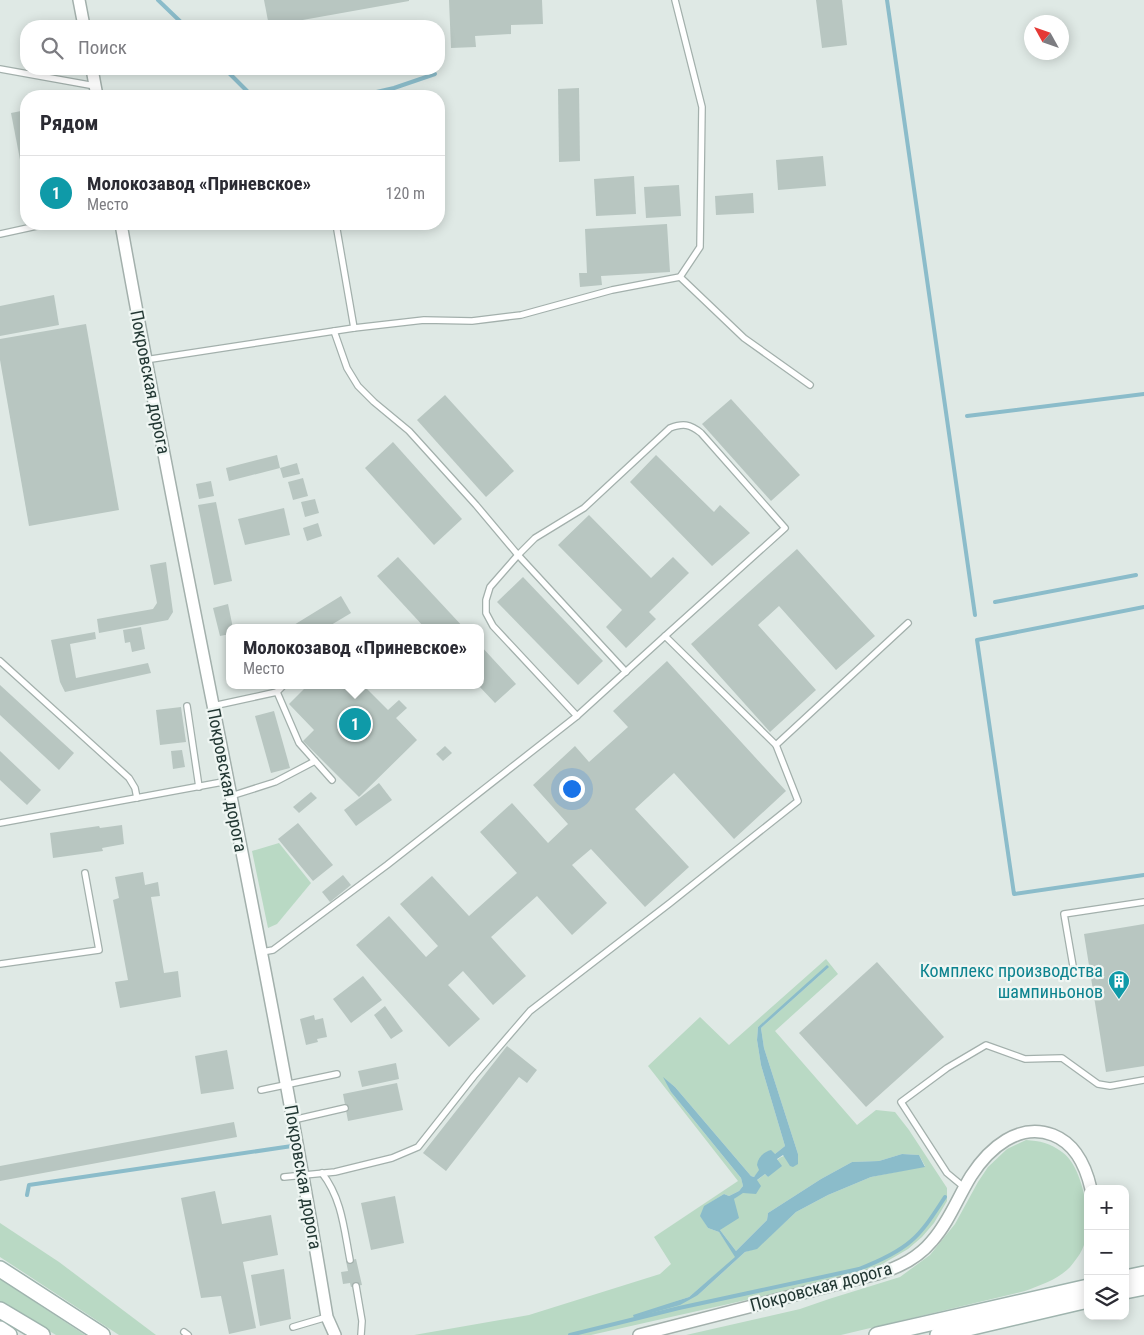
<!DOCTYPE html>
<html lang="ru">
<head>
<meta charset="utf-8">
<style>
	body { margin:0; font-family:"Roboto Condensed",sans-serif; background:#f2f2f3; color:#2b2b33 }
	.controls { position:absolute; right:15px; bottom:15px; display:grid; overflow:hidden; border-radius:10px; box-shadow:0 2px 12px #0003 }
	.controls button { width:45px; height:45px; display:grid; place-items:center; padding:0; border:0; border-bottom:1px solid #e1e1e2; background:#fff; color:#2b2b33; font:25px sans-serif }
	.compass { position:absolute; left:1024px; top:15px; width:45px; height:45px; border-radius:50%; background:#fff; box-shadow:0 2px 12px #0003; rotate:310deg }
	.you { position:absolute; left:571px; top:788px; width:18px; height:18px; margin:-12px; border:4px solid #fff; border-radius:50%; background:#1a73e8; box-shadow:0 0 0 8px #1a73e833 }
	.badge { display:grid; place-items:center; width:32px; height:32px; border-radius:50%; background:#111827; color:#fff; font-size:16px; font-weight:700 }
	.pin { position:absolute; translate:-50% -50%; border:2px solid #fff; box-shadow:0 1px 5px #0006 }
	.popup { position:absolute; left:226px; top:624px; width:258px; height:65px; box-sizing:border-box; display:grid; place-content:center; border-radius:10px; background:#fff; filter:drop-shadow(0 1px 4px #0005); font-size:16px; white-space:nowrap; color:#7c7c81 }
	.popup b { font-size:19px; color:#2b2b33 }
	.popup::after { content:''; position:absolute; left:50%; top:100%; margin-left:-10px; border:10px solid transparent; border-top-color:#fff }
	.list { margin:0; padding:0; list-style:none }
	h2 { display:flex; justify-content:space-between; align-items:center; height:65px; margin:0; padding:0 20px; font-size:21px }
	h2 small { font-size:16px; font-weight:400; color:#7c7c81 }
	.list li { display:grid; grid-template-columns:32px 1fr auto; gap:15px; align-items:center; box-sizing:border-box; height:75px; padding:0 20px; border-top:1px solid #e1e1e2 }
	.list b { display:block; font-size:19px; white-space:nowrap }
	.list p { margin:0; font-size:16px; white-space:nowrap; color:#7c7c81 }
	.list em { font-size:16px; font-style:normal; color:#7c7c81 }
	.icon { flex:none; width:28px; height:28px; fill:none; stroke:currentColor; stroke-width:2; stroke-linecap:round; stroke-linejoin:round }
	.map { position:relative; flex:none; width:1144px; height:1335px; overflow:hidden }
	.search { position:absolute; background:#fff; box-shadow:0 2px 12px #0003; left:20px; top:20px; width:425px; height:55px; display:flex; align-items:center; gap:12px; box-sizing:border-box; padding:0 18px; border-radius:20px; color:#7c7c81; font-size:19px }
	.panel { position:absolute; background:#fff; box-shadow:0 2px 12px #0003; left:20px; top:90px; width:425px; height:140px; border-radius:20px }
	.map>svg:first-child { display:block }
	.green { fill:#b9d9c4; fill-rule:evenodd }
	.water { fill:#8bbcca }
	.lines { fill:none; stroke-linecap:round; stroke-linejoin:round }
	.stream { stroke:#8bbcca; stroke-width:4 }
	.building { fill:#b8c6c1 }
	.lane-casing { stroke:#a3b0ac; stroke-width:8 }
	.street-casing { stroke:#a3b0ac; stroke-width:14 }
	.secondary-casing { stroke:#9fb4ae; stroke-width:18 }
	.lane { stroke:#fff; stroke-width:5.5 }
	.street { stroke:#fff; stroke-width:11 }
	.secondary { stroke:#fff; stroke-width:15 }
	.labels { text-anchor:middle; stroke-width:4.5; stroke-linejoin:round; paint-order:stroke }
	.street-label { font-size:18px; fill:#223733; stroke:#eff6f3 }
	.culture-label { font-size:18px; fill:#0d838f; stroke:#eff6f3; text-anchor:end }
</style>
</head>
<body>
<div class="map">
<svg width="1144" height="1335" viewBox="0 0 1144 1335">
	<rect width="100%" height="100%" fill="#dfe9e5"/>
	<!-- green -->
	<g class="green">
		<polygon points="279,843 311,883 277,924 268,928 252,851"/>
		<path d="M826,959L838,974L775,1031L857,1125L876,1110L895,1112L909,1130L947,1188V1201L934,1223L922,1237L908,1249L879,1266L831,1281L591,1335H414L529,1315L660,1274L671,1264L654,1237L738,1181L648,1066L700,1017L729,1045ZM829,967L761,1028L764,1048L798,1154C776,1155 777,1159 768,1177L765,1174L734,1199L720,1230L736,1251L767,1220L768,1213L821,1179L852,1162L879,1161L902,1154L919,1155L925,1166L871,1177L828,1195L796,1212L757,1248L745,1252L698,1295L671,1303L689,1297L736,1257L719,1232L708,1228L701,1216L705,1206L724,1194L729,1196L739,1191L743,1186L741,1178L671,1092L665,1079L675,1087L751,1176L754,1177L775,1154L785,1146L761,1065L757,1040L758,1027Z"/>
		<path d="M1026,1140C1040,1141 1050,1143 1062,1152C1083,1166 1093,1222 1084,1245C1082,1251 1078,1257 1074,1262C1063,1278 1043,1284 1025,1291L841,1335H686L800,1309L829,1299L900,1277L930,1255L955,1224L978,1182L988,1167L1007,1149Z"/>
		<polygon points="0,1223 59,1262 156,1335 119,1335 0,1257"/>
		<polygon points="0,1279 85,1335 56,1335 0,1302"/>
	</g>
	<!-- water -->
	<path class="water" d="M827,965L829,967L761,1028L764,1048L798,1154V1164L793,1167L790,1166L783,1155L777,1159L782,1166L768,1177L765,1174L757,1180L761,1186L756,1194L743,1193L734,1199L739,1218L720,1230L736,1251L767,1220L768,1213L821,1179L852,1162L879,1161L902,1154L919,1155L925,1167L871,1177L828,1195L796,1212L757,1249L745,1252L698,1295L680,1305L634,1318L633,1315L689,1297L735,1257L719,1232L708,1228L700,1216L704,1206L724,1194L729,1196L739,1191L743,1186L741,1178L671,1092L663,1077L675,1087L751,1176L754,1177L759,1170L757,1165C758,1157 764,1152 771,1150L775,1154L785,1146L761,1065L757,1040L758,1027Z"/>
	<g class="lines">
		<!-- stream -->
		<g class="stream">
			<polyline points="158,0 185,26"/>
			<polyline points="887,0 975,615"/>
			<polyline points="225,69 252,96"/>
			<polyline points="359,96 394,88 435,74"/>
			<polyline points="967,416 1144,394"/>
			<polyline points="995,602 1136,575"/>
			<polyline points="1144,607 977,640 1014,894 1144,875"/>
			<polyline points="27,1195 29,1185 292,1146"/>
			<path d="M570,1335L679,1308L859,1269C877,1262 896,1254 911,1241C925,1229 935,1212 945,1197"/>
		</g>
	</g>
	<!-- building -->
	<g class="building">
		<polygon points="264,0 409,0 409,1 269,26"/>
		<polygon points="449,0 542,0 543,24 511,25 511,34 475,36 476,47 451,48"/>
		<polygon points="816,0 842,0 847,45 822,48"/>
		<polygon points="579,88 580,161 559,162 558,89"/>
		<polygon points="26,110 26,174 23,175 11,113"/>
		<polygon points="823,156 826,186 778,190 776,160"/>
		<polygon points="634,176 636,214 596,216 594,179"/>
		<polygon points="679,185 681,216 646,218 644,187"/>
		<polygon points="753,193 754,213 716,215 715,196"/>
		<polygon points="667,224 670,272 601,276 602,285 580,287 579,273 587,273 585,229"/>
		<polygon points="54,295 59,325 0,336 0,306"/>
		<polygon points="86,324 119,510 29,526 0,360 0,339"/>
		<polygon points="445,395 514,471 486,497 417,420"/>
		<polygon points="731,399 800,475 771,501 702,424"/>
		<polygon points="393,442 462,519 434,545 365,468"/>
		<polygon points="277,455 280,468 229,481 226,468"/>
		<polygon points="656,455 714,512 720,505 750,533 712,566 630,482"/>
		<polygon points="297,463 300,474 283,478 280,468"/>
		<polygon points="303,478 308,496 293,500 288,482"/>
		<polygon points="211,481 214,496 199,499 196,484"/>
		<polygon points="315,499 319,513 305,517 301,502"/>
		<polygon points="216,502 232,581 214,585 198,505"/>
		<polygon points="284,508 290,535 245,545 238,519"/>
		<polygon points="589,515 651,578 673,557 689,573 649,612 656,619 626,648 606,627 622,610 558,545"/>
		<polygon points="318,523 322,536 307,541 303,528"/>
		<polygon points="797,549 875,636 836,670 779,606 758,625 816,690 770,732 691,644"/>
		<polygon points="398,557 464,628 425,628 377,576"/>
		<polygon points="166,562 173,612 168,620 99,633 97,619 153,609 157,603 150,565"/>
		<polygon points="523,577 603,661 578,685 497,602"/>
		<polygon points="341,596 351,613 326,628 289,628"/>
		<polygon points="228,604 233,628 230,628 230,634 220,636 213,608"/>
		<polygon points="141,627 145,649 132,652 130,642 125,643 123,630"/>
		<polygon points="95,632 96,639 70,644 76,678 148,663 151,673 65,692 60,682 51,640"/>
		<polygon points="480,645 516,684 495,703 478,685 480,685"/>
		<polygon points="667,661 786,791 734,839 674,773 635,809 689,867 645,907 591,849 572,865 607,903 572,935 537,896 491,937 526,976 493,1005 463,971 448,985 480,1019 449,1047 356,945 389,916 426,957 438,946 400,904 432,876 469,916 517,873 480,832 512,803 548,843 568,824 533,785 575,746 589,762 628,727 613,711"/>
		<polygon points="0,685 74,753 59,770 0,715"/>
		<polygon points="306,685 363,685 388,710 399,700 407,708 396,718 417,740 359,797 303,741 314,730 289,704 307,686"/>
		<polygon points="181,707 186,742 160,745 156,710"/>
		<polygon points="274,711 290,768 271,773 255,716"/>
		<polygon points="445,746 452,753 443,761 436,754"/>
		<polygon points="182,750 185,767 173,769 171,751"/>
		<polygon points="0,751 41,790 27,805 0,780"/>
		<polygon points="379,783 392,800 356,826 344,810"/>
		<polygon points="311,792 317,798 299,813 293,807"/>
		<polygon points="298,823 333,865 313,881 278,839"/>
		<polygon points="122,825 124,844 102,848 103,851 53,858 50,833 99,826 100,828"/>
		<polygon points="143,872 145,885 158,882 160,896 151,897 164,973 178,971 181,997 120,1008 115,982 128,980 113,900 119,898 115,877"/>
		<polygon points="343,875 351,885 330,902 322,892"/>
		<polygon points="1144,924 1144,1066 1106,1072 1084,934"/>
		<polygon points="877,962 944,1037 866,1107 799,1033"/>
		<polygon points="363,976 382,1000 351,1023 333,999"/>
		<polygon points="385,1006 403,1031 391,1039 374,1015"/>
		<polygon points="314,1015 315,1020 323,1018 327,1037 317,1039 318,1042 306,1045 300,1019"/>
		<polygon points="507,1046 537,1070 527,1083 519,1077 446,1171 423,1153"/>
		<polygon points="227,1050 234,1089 201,1094 195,1056"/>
		<polygon points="396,1063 399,1079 362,1087 358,1071"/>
		<polygon points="397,1083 403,1110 348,1121 343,1094"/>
		<polygon points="234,1122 237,1137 0,1181 0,1166"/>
		<polygon points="215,1191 222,1224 271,1215 278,1255 243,1262 256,1328 229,1334 221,1296 201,1298 181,1198"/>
		<polygon points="395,1196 404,1243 371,1250 361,1203"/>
		<polygon points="356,1259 362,1285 351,1287 350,1283 343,1284 341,1272 348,1271 346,1261"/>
		<polygon points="284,1269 291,1319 260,1326 251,1275"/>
	</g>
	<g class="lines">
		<!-- lane casing -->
		<g class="lane-casing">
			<g id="lane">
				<polyline points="0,69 95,86"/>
				<polyline points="336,224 354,328"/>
				<polyline points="0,234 46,224"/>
				<polyline points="680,277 744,338 810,385"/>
				<polyline points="334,331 347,368 358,386 374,402 409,431 476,505 518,555 626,672"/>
				<polyline points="145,360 354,328 424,320 472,321 521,315 612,290 680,277 700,247 702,107 675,0"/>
				<polyline points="0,661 129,778 135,788 137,798"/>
				<polyline points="284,685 277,692 299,743 332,780"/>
				<polyline points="187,706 199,787"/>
				<polyline points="213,706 277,692"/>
				<path d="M577,716L493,626L486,613V600L490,587L518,555L535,538L584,508L670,428C683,423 690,424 701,433L785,528L665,636"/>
				<polyline points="776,745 908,623"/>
				<polyline points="231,796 275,782 315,761"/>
				<polyline points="0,823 228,781"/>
				<polyline points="262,952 273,950 387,865 577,716 665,636 776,745 798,801 670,903 530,1011 474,1076 418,1147 392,1158 335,1172 284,1177"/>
				<polyline points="0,964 99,950 85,873"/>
				<polyline points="1073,966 1064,914 1144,902"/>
				<polyline points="261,1090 337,1074"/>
				<polyline points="293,1120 345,1108"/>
				<path d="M322,1173C342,1199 344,1229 350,1260"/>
				<polyline points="965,1188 947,1173 901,1102 947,1068 986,1045 1025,1059 1062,1058 1098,1084 1110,1086 1144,1080"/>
				<polyline points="356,1286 362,1321 361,1335"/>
				<polyline points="293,1327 327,1317"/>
				<polyline points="184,1332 188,1335"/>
			</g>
		</g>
		<!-- street casing -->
		<g class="street-casing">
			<g id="street">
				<polyline points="79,0 84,26"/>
				<polyline points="92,69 97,96"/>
				<path d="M121,224C186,589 267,951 327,1317L335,1335"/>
				<path d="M639,1335L877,1274C898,1268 918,1258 932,1241C949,1222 958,1197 971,1176C989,1148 1019,1122 1053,1135C1076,1144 1086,1167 1091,1189"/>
			</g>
		</g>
		<!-- secondary casing -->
		<g class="secondary-casing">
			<g id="secondary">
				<polyline points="0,1269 102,1335"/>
				<polyline points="1125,1278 1144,1274"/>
				<polyline points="1125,1291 1144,1287"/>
				<polyline points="0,1310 42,1335"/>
				<polyline points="0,1329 9,1335"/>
				<polyline points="877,1335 1088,1287"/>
				<polyline points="938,1335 1088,1300"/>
			</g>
		</g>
		<!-- lane -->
		<use href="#lane" class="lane"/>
		<!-- street -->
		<use href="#street" class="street"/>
		<!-- secondary -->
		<use href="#secondary" class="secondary"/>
	</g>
	<!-- icons -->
	<defs>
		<g id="building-pin" transform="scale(1.125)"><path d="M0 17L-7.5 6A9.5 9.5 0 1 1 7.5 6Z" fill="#0f9aa8" stroke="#eff6f3"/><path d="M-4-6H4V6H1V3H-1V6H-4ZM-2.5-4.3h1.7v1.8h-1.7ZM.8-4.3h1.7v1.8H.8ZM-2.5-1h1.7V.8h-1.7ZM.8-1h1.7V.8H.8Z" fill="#fff"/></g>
	</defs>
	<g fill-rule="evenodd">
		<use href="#building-pin" x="1119" y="981"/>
	</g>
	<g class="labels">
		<!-- street labels -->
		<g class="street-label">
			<text transform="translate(150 382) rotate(79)" y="6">Покровская дорога</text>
			<text transform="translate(227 780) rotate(79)" y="6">Покровская дорога</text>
			<text transform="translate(303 1177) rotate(80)" y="6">Покровская дорога</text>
			<text transform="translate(821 1287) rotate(-15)" y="6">Покровская дорога</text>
		</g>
		<!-- culture labels -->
		<g class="culture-label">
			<text x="1103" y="977">Комплекс производства<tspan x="1103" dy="21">шампиньонов</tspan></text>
		</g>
	</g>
</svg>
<div class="controls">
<button>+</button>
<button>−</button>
<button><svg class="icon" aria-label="layers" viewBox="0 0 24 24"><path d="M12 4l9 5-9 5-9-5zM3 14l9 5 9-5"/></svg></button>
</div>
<svg class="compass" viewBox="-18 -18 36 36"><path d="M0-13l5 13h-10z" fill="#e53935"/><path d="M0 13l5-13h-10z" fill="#7c7c81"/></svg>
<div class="you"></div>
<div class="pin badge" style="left:355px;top:724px;background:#0f9aa8">1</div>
<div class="popup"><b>Молокозавод «Приневское»</b>Место</div>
<div class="search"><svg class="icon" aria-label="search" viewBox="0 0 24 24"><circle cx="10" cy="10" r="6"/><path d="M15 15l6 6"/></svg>Поиск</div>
<section class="panel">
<h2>Рядом<small></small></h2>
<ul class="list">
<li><span class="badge" style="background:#0f9aa8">1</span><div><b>Молокозавод «Приневское»</b><p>Место</p></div><em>120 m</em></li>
</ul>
</section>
</div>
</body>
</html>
